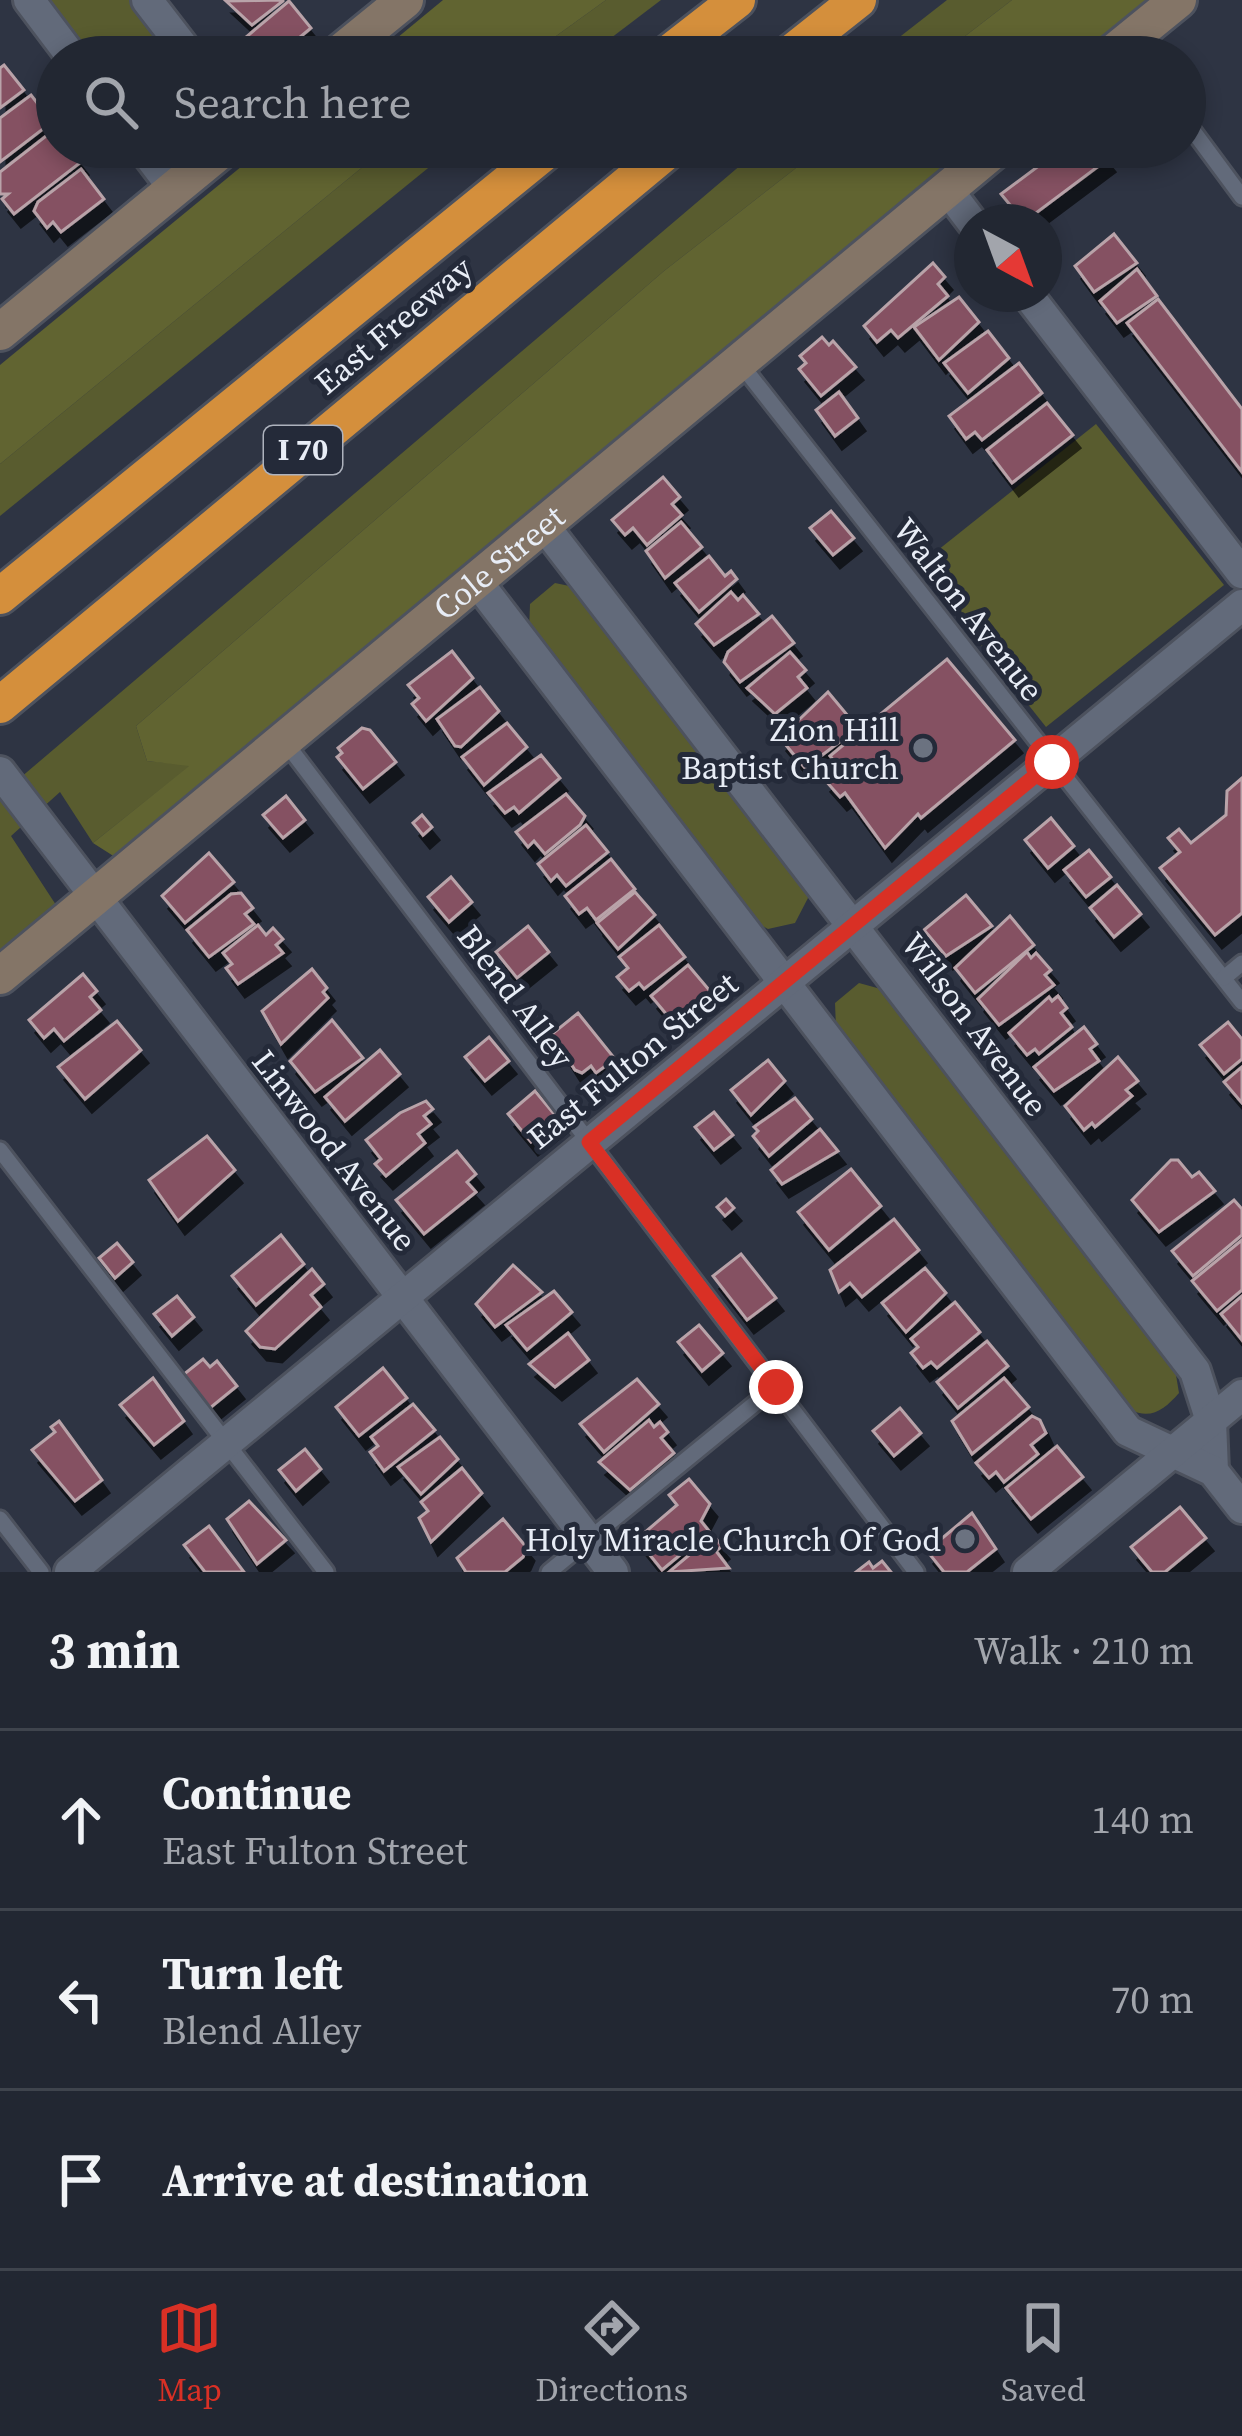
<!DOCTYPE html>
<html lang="en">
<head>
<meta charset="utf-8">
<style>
	body { margin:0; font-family:"Source Serif 4",serif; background:#2a2f3a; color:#f1f3f6 }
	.compass { position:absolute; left:954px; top:204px; width:108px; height:108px; border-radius:50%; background:#222732; box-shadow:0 6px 18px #0003; rotate:139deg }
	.stop { position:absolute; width:36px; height:36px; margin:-27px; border:9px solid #d93025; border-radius:50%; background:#fff }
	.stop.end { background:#d93025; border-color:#fff; box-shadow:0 3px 12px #0008 }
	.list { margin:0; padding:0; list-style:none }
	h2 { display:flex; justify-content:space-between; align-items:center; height:156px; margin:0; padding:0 48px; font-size:51px }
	h2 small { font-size:39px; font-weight:400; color:#a2a5ac }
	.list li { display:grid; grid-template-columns:78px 1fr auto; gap:36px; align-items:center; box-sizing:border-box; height:180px; padding:0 48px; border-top:3px solid #3f444d }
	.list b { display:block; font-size:45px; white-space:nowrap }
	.list p { margin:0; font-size:39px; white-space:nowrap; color:#a2a5ac }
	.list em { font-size:39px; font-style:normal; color:#a2a5ac }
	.icon { flex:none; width:66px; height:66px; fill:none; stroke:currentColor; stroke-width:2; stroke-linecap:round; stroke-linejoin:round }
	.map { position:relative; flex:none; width:1242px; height:1572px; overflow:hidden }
	.search { position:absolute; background:#222732; box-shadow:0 6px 18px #0003; left:36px; right:36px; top:36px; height:132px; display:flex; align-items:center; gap:30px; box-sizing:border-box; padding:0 42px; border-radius:66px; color:#a2a5ac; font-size:45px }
	.sheet { height:696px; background:#222732 }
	nav { display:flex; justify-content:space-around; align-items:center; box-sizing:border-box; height:168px; border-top:3px solid #3f444d; background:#222732; font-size:33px; color:#a2a5ac }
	nav a { display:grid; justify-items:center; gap:6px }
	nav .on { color:#d93025 }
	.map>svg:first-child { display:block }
	.green { fill:#595c2f }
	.forest { fill:#616431 }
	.building { fill:#855162; stroke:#b9a3a9; stroke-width:3; filter:url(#shadow) }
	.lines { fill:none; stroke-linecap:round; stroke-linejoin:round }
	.lane-casing { stroke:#4d525e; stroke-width:21 }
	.street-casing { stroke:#4d525e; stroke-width:36 }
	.secondary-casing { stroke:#4d525e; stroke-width:42 }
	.highway-casing { stroke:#4d525e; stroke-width:42 }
	.lane { stroke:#626a7a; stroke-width:15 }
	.street { stroke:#626a7a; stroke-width:30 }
	.secondary { stroke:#847567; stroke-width:36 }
	.highway { stroke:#d48f3c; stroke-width:36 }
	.route { stroke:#d93025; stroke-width:15 }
	.worship-dot { fill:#6b7280; stroke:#242a39; stroke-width:4.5 }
	.labels { text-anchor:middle; stroke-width:10; stroke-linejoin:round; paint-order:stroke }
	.shield { fill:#242a39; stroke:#adb2bd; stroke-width:3 }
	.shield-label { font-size:30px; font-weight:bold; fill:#e8edf6 }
	.street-label { font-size:33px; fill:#e8edf6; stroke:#242a39 }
	.poi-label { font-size:33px; fill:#e8edf6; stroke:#242a39; text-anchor:end }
</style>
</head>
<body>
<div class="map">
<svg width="1242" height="1572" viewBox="0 0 1242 1572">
	<defs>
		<filter id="shadow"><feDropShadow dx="7" dy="13" stdDeviation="0" flood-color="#0009"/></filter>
	</defs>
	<rect width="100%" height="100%" fill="#2e3443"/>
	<!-- green -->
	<g class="green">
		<polygon points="36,0 139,0 183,57 79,57"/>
		<polygon points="606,0 661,0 586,57 527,57"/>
		<polygon points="947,0 1012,0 938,57 874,57"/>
		<polygon points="387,147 454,147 0,516 0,464"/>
		<polygon points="762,147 823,147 664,271 136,726 147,761 191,765 93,843 60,792 11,836 56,905 0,952 0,795"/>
		<polygon points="1096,424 1224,585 1046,727 918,566"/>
		<polygon points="555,583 579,588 806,885 808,898 795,923 768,929 753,921 529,632 530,604"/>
		<path d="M859,983L888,991L1174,1363L1179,1393C1165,1409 1150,1421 1130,1409L836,1028L835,1003Z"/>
	</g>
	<!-- forest -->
	<g class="forest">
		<polygon points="443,0 606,0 527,57 374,57"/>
		<polygon points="1012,0 1153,0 1083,57 938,57"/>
		<polygon points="265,147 387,147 0,464 0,365"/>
		<polygon points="823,147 974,147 115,857 93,843 189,766 147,761 136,726 664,271"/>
	</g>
	<!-- building -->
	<g class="building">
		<polygon points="226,1 283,0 283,1 252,25"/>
		<polygon points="289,1 311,28 276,57 261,57 245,38"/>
		<polygon points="4,65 24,90 0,108 0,68"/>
		<polygon points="31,95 52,122 0,162 0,118"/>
		<polygon points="55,129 57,147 69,147 81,162 14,214 2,199 8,194 0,194 0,172"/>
		<polygon points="1064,147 1098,147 1108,159 1024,222 1001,194"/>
		<polygon points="81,169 104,199 61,232 53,222 47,228 34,211 38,202"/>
		<polygon points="1114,234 1137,263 1094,292 1075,266"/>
		<polygon points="933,263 945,277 938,284 948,296 898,338 891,330 877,342 864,326"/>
		<polygon points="1137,269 1157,296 1117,323 1100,301"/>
		<polygon points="959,297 979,322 939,360 914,327"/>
		<polygon points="1158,299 1242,409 1242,472 1127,323"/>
		<polygon points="988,331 1009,358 968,393 944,363"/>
		<polygon points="822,337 829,345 833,341 856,367 821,396 799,369 806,363 800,356"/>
		<polygon points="1019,363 1042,393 982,440 975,432 966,439 949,416"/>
		<polygon points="839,392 858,418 835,436 816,410"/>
		<polygon points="1047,403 1073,435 1012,483 987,450"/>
		<polygon points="663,477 680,497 672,504 682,515 647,545 633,528 625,535 612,520"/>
		<polygon points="831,511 854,538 833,555 810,528"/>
		<polygon points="681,522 702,547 665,578 646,551"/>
		<polygon points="709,556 725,576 731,571 737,579 699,612 675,583"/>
		<polygon points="731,592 738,600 743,595 759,614 714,645 696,624"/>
		<polygon points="772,616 794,643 740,682 724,662 728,652"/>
		<polygon points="452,651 473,678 426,721 412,704 419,698 408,685"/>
		<polygon points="790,652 806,670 798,677 807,688 775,714 747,688"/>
		<polygon points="947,659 1015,740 921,818 918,814 885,848 845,793 840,797 824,779 839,767 830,756"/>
		<polygon points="480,687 499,711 461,747 455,746 437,719"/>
		<polygon points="828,692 858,728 805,768 780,738"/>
		<polygon points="507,723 527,747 484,785 462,757"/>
		<polygon points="362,728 370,730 396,762 363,789 337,757 342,753 338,748"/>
		<polygon points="541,755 560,778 519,813 514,807 505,813 488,793"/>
		<polygon points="1242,778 1242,913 1215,935 1160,868 1180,852 1168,838 1179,829 1191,843 1226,815 1227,791"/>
		<polygon points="566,794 585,816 580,825 545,854 534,841 528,847 516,832"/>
		<polygon points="286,796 305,820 283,838 263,815"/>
		<polygon points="422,815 432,827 423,835 413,823"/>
		<polygon points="1051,818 1074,846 1048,868 1025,840"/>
		<polygon points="586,825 608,852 566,886 557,875 551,881 538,864"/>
		<polygon points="1089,850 1111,877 1086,897 1064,870"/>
		<polygon points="209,853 234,882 185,923 162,896"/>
		<polygon points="611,859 635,889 596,920 587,908 579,914 565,896"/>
		<polygon points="451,877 472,902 449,922 428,897"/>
		<polygon points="1117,885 1141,914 1114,937 1090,908"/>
		<polygon points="635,892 655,915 618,949 597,923"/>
		<polygon points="241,893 253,908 245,914 254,924 209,957 187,930 231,894"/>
		<polygon points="966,895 992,926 946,956 924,930"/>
		<polygon points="1010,916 1034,945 975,993 955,968"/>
		<polygon points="258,925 266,935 273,928 283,939 276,945 283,953 238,984 226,968 232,964 223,953"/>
		<polygon points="659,925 685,957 644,989 639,983 629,991 617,977 628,968 619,957"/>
		<polygon points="528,926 549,952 517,978 496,952"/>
		<polygon points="1027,952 1031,958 1036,953 1051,970 1045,975 1054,985 999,1025 978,999"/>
		<polygon points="688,965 710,991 673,1022 651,996"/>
		<polygon points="312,969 327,988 323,992 328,998 281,1044 262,1011"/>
		<polygon points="83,974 97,991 90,997 101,1010 64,1041 54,1029 44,1038 29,1020"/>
		<polygon points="1058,996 1067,1008 1061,1013 1072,1027 1039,1054 1035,1049 1027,1055 1009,1033 1049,997 1052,1001"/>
		<polygon points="578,1013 615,1059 596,1073 591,1066 582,1073 575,1070 552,1034"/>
		<polygon points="332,1020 363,1058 315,1092 290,1061"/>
		<polygon points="117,1021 141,1050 85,1099 58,1067"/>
		<polygon points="1228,1022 1242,1039 1242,1059 1224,1074 1200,1045"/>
		<polygon points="1084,1027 1097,1044 1090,1049 1099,1061 1054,1091 1034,1067"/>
		<polygon points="489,1037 509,1061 485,1081 465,1057"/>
		<polygon points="380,1050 400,1074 345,1121 325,1097"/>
		<polygon points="1118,1057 1138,1081 1126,1090 1132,1096 1095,1127 1092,1123 1084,1130 1065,1106"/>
		<polygon points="768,1060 785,1081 751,1115 731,1090"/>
		<polygon points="1242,1067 1242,1103 1224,1082"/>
		<polygon points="535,1091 559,1120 531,1142 508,1114"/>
		<polygon points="795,1098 812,1119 769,1156 753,1136 758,1131 754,1127"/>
		<polygon points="426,1101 433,1109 424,1116 431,1124 418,1134 425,1143 386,1176 375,1164 381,1159 366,1140 400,1113"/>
		<polygon points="714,1112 733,1135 714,1150 695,1127"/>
		<polygon points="820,1129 838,1151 782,1184 771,1170"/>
		<polygon points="207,1136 235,1170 178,1221 149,1180"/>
		<polygon points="457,1151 476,1174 467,1182 476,1192 424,1234 396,1200"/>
		<polygon points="1171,1160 1178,1160 1192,1177 1199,1172 1215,1191 1159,1232 1132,1200"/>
		<polygon points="851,1169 881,1206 829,1250 798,1212"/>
		<polygon points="726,1199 734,1208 725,1216 717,1207"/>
		<polygon points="1234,1200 1242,1209 1242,1235 1193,1276 1172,1251"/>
		<polygon points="894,1219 919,1250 862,1297 850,1283 839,1292 830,1270"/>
		<polygon points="281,1235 304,1264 256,1305 232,1276"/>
		<polygon points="1242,1240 1242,1290 1217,1311 1192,1281"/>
		<polygon points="117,1243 133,1262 115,1278 99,1258"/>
		<polygon points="741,1254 776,1298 747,1320 713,1276"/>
		<polygon points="513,1265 542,1292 495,1327 476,1304"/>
		<polygon points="925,1268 946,1293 906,1332 882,1303"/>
		<polygon points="312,1269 324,1284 311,1295 321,1307 275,1349 260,1347 246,1331"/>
		<polygon points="554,1291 572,1312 527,1350 506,1325"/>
		<polygon points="177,1296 194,1317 172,1336 154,1314"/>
		<polygon points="1242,1296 1242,1340 1221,1314"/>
		<polygon points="955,1302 980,1332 937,1368 931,1362 923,1368 911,1353 918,1347 911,1339"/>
		<polygon points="699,1325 723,1353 702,1371 678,1342"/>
		<polygon points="568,1333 589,1360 555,1387 529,1364"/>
		<polygon points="987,1341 1008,1366 958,1408 937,1382"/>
		<polygon points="203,1359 210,1367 217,1361 237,1386 210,1408 183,1375"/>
		<polygon points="383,1368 407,1398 359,1436 336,1407"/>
		<polygon points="153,1378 184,1421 154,1445 120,1405"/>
		<polygon points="1004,1378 1029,1407 972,1454 952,1421"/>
		<polygon points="637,1379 659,1404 604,1452 580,1424"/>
		<polygon points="413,1404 435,1430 384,1471 370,1452 378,1446 371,1437"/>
		<polygon points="900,1408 921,1433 894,1456 873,1431"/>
		<polygon points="1032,1416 1040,1420 1046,1433 1031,1445 1038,1454 1004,1482 996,1472 989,1478 976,1463"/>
		<polygon points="649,1420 654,1427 660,1422 668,1432 661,1438 674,1453 630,1490 599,1462"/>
		<polygon points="59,1421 102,1480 75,1501 32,1450 55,1432 51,1427"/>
		<polygon points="440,1437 458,1459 421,1494 398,1467"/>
		<polygon points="1057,1446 1083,1477 1031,1519 1006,1488"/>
		<polygon points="305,1449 321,1469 296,1491 279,1470"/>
		<polygon points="462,1468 482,1493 431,1542 419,1518 428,1511 421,1502"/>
		<polygon points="689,1479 710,1504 701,1521 709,1531 662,1570 637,1539 677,1505 669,1495"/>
		<polygon points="249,1501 286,1540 257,1564 227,1519"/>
		<polygon points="1180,1507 1206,1538 1165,1572 1152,1572 1131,1547"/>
		<polygon points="972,1513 996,1549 967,1572 944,1572 927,1551"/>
		<polygon points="503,1519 527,1548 523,1557 505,1572 466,1572 457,1558"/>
		<polygon points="209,1526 244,1572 205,1572 184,1545"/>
		<polygon points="713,1535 722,1546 716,1551 729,1568 669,1572"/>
		<polygon points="882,1561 891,1572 856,1572 869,1562 873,1568"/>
	</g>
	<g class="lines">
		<!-- lane casing -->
		<g class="lane-casing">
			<g id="lane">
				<polyline points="1185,120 1242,197"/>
				<polyline points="740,363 1242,1002"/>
				<polyline points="285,742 916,1572"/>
				<polyline points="1224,978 1242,963"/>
				<polyline points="0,1150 326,1572"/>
				<polyline points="0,1519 41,1572"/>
				<polyline points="549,1572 775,1387"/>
			</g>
		</g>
		<!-- street casing -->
		<g class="street-casing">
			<g id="street">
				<polyline points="29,0 72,57"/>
				<polyline points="147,0 191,57"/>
				<polyline points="142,147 174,189"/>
				<polyline points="947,189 972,222"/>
				<polyline points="1027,294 1242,573"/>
				<polyline points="545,527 1195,1371 1211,1421 1213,1471"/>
				<polyline points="478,583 1128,1431 1213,1471 1242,1508"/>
				<polyline points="0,772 613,1572"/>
				<polyline points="70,1572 1242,605"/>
				<polyline points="1028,1572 1242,1395"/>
			</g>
		</g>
		<!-- secondary casing -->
		<g class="secondary-casing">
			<g id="secondary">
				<polyline points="335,57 405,0"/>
				<polyline points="1108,57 1178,0"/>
				<polyline points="0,332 225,147"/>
				<path id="s1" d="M0,976L998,147"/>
			</g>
		</g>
		<!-- highway casing -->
		<g class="highway-casing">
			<g id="highway">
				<polyline points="664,57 737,0"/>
				<polyline points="786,57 858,0"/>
				<polyline points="0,596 551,147"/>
				<polyline points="0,705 672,147"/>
			</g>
		</g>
		<!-- lane -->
		<use href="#lane" class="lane"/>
		<!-- street -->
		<use href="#street" class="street"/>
		<!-- secondary -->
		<use href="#secondary" class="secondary"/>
		<!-- highway -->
		<use href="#highway" class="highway"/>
	</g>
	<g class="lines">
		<!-- route -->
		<polyline class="route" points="776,1387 589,1142 1052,762"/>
	</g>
	<!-- markers -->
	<g class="worship-dot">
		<circle cx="923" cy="748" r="12"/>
		<circle cx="965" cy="1539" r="12"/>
	</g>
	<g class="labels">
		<!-- shield labels -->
		<rect class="shield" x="264" y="426" width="78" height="48" rx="9"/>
		<g class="shield-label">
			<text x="303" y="460">I 70</text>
		</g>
		<!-- street labels -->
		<g class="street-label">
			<text transform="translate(393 325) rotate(-40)" y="12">East Freeway</text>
			<text dy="12" stroke="none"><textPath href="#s1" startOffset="648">Cole Street</textPath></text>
			<text transform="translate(969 609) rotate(52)" y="12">Walton Avenue</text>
			<text transform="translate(516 996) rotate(53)" y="12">Blend Alley</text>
			<text transform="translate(975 1024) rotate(53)" y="12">Wilson Avenue</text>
			<text transform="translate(632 1060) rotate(-39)" y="12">East Fulton Street</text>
			<text transform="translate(335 1150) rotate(52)" y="12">Linwood Avenue</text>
		</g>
		<!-- poi labels -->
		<g class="poi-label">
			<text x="899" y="741">Zion Hill<tspan x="899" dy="38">Baptist Church</tspan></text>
			<text x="941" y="1551">Holy Miracle Church Of God</text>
		</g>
	</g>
</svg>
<svg class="compass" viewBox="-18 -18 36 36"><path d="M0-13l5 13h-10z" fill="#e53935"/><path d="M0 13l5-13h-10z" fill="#a2a5ac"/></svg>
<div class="stop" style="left:1052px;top:762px"></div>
<div class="stop end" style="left:776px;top:1387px"></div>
<div class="search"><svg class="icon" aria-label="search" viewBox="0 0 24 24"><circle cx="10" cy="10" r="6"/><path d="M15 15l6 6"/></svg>Search here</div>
</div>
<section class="sheet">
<h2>3 min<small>Walk · 210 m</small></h2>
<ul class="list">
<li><svg class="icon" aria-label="ahead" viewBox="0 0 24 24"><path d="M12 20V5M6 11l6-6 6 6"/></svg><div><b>Continue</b><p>East Fulton Street</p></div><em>140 m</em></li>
<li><svg class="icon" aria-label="left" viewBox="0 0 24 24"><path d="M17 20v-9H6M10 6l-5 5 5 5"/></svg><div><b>Turn left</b><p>Blend Alley</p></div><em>70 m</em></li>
<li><svg class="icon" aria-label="arrive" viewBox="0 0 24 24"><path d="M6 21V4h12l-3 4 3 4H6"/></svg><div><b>Arrive at destination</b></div></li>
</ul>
</section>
<nav>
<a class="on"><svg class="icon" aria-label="map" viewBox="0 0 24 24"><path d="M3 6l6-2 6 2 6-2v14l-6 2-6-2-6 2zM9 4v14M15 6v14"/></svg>Map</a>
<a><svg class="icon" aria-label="directions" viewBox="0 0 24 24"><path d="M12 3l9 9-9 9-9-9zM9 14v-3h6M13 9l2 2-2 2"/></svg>Directions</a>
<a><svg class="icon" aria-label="saved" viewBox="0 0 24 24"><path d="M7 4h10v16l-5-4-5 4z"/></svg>Saved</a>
</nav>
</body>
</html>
